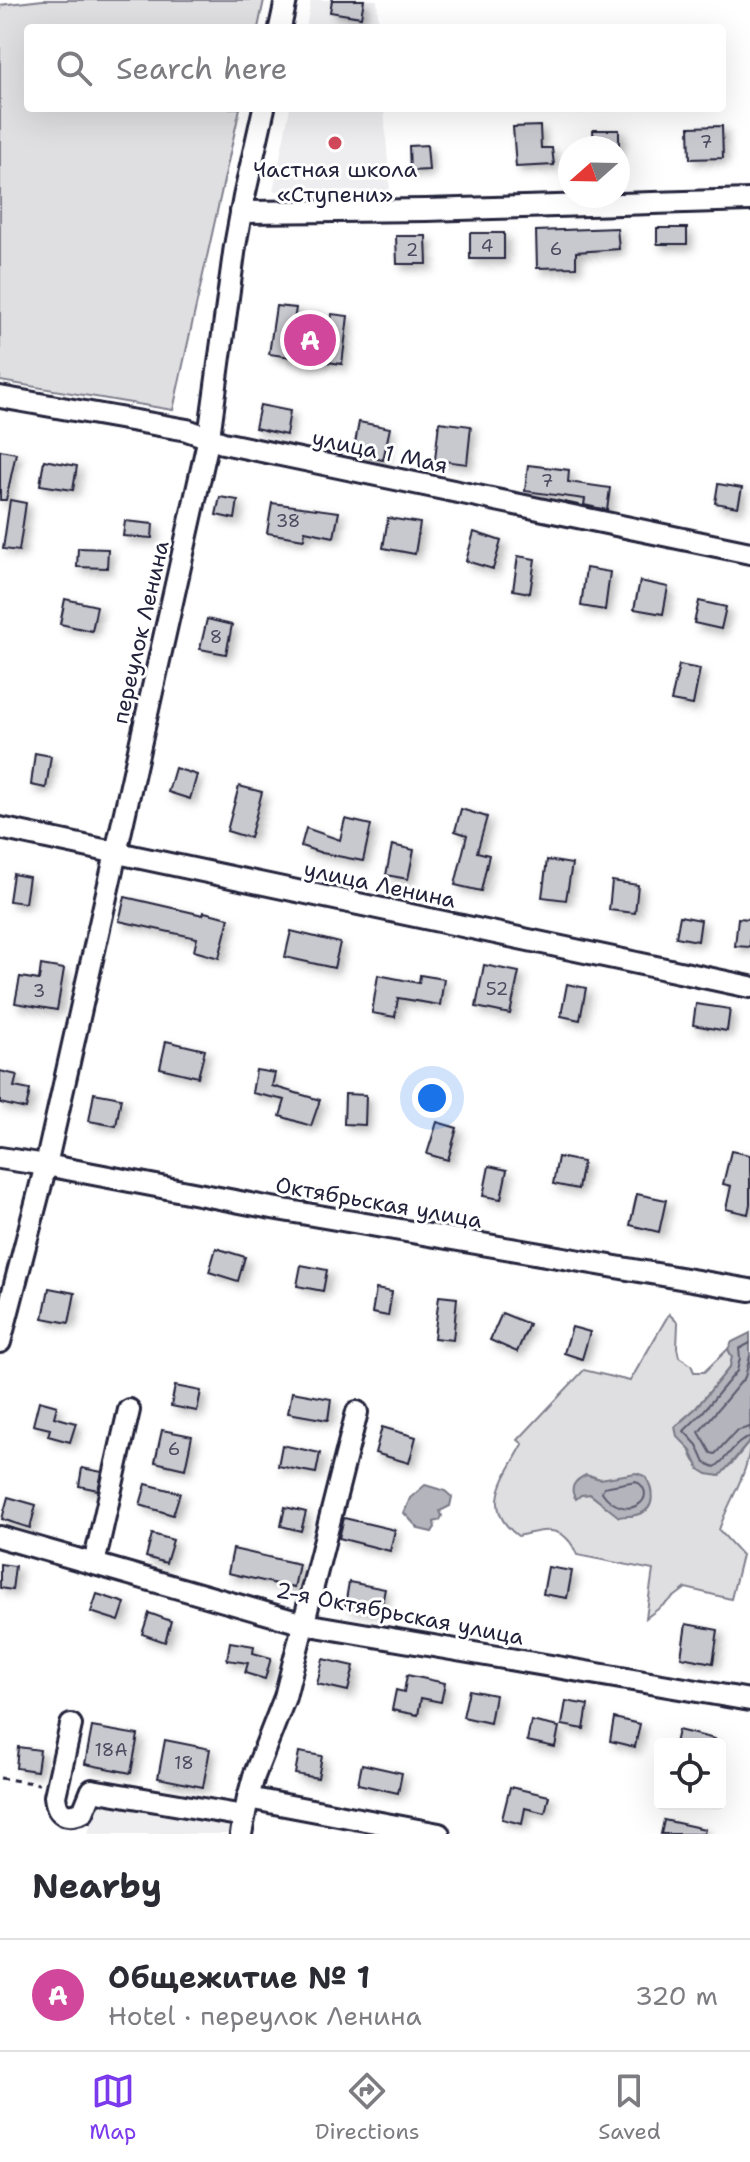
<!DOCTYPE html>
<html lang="en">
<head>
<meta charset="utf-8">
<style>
	body { margin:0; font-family:"Shantell Sans",sans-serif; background:#f7f7f7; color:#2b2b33 }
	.controls { position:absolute; right:24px; bottom:24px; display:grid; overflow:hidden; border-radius:8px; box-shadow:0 8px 32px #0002 }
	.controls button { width:72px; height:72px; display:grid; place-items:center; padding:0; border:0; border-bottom:2px solid #e1e1e2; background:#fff; color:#2b2b33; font:40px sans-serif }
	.compass { position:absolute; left:558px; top:136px; width:72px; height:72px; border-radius:50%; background:#fff; box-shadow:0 8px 32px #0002; rotate:250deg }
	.you { position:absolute; left:432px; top:1098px; width:28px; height:28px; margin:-20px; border:6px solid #fff; border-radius:50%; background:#1a73e8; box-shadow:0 0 0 12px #1a73e833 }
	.badge { display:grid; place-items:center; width:52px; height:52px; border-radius:50%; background:#7c3aed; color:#fff; font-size:26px; font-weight:700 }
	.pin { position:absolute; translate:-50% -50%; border:4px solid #fff; box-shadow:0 2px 8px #0006 }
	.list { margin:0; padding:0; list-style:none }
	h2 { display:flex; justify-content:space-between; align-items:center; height:104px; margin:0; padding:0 32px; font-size:34px }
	h2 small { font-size:26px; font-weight:400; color:#7c7c81 }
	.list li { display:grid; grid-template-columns:52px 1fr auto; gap:24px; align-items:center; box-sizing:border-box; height:112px; padding:0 32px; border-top:2px solid #e1e1e2 }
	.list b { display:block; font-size:30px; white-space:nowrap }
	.list p { margin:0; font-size:26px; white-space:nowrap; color:#7c7c81 }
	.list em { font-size:26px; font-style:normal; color:#7c7c81 }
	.icon { flex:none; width:44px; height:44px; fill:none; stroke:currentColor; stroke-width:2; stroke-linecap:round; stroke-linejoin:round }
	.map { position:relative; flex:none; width:750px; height:1834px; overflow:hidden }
	.search { position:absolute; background:#fff; box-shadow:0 8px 32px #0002; left:24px; right:24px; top:24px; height:88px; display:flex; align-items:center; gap:20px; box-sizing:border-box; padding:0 28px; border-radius:8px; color:#7c7c81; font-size:30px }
	.sheet { height:216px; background:#fff }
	nav { display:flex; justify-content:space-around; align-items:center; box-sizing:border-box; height:112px; border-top:2px solid #e1e1e2; background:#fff; font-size:22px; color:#7c7c81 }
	nav a { display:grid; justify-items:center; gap:4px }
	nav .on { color:#7c3aed }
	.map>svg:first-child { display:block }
	.built { fill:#eeeef1 }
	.green { fill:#dfdfe2; stroke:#80808e; stroke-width:2; fill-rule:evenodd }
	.water { fill:#b4b4bc; stroke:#7a7a88; stroke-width:2 }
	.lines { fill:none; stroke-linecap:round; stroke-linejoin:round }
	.shore { stroke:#5c5c6f; stroke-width:2 }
	.building { fill:#c8c8cf; stroke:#22223b; stroke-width:2; filter:url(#shadow) }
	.minor-casing { stroke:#22223b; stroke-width:26 }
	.path { stroke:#22223b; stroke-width:3; stroke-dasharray:6 6; stroke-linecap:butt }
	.minor { stroke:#fff; stroke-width:20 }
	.poi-dot { fill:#d1495b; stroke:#fff; stroke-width:3 }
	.labels { text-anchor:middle; stroke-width:6; stroke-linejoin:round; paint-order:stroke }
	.number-label { font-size:18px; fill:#4c4c60 }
	.poi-label { font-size:22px; fill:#22223b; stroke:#fff }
	.street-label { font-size:22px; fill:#22223b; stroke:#fff }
</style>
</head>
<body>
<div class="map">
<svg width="750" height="1834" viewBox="0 0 750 1834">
	<defs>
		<filter id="shadow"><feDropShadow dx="5" dy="5" stdDeviation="4" flood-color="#0004"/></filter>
	</defs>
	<rect width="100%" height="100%" fill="#fff"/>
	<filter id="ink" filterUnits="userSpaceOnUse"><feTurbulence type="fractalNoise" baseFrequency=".0125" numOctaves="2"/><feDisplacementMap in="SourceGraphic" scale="16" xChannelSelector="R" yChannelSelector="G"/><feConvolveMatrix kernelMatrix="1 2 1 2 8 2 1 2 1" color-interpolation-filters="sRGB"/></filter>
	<g filter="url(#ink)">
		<!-- built -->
		<g class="built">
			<polygon points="311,0 377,0 379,28 306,28"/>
			<polygon points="290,108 384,108 390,191 273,191"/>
			<polygon points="96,1797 235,1819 232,1834 88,1834"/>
		</g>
		<!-- green -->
		<g class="green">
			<polygon points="43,0 264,0 258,28 28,28 28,108 240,108 173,410 0,381 0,5"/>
			<path d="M669,1314L678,1323L677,1348L679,1357L691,1365L694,1372H704L728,1349L732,1357L730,1367L696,1408L682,1420C689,1447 688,1470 719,1476L734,1461L750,1441C750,1472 728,1501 719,1530L742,1555L731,1599L686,1588L646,1618L653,1570L577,1555C565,1524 545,1529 518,1536C479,1507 506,1476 523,1444L518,1440L584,1370L630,1381ZM592,1476L600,1479L612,1478L632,1516C614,1515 603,1503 589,1494L581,1495Z"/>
		</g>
		<!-- water -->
		<g class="water">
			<polygon points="750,1333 750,1441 720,1476 707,1474 699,1469 690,1449 677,1436 675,1427 696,1408 730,1367 732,1357 728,1349 732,1342"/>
			<path d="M636,1473L645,1476C653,1488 657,1509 639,1514C632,1517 626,1515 619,1517L590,1494L581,1495L576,1499C568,1488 575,1480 586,1475L600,1479Z"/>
			<polygon points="425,1485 445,1491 452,1497 450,1506 440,1511 442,1516 440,1520 434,1522 435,1527 432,1532 419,1529 404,1513 410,1498"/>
		</g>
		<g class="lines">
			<!-- shore -->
			<g class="shore">
				<path d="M750,1343L739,1349L740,1358L737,1371L702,1413L684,1431L697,1445L705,1463L715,1467C728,1459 735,1440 750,1438"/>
				<polyline points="750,1356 745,1377 699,1432 711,1453 715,1454 736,1431 750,1427"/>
				<path d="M636,1481C662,1498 625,1525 602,1492L604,1487Z"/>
			</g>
		</g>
		<!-- building -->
		<g class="building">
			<polygon points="332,0 364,0 361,17 330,12"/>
			<polygon points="540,126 541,148 552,148 554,165 516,167 513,127"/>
			<polygon points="722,126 723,158 690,159 689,127"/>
			<polygon points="593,130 619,130 619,148 594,148"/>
			<polygon points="427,145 429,170 410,171 409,146"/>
			<polygon points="617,228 619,249 576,252 576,267 537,268 536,231"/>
			<rect x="657" y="228" width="30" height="16"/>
			<rect x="470" y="233" width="34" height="26"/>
			<polygon points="396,236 426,236 427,264 397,264"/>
			<polygon points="276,306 296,308 294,321 330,326 332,314 348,316 342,364 269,354"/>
			<polygon points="260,405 290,411 286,435 255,428"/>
			<polygon points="359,422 390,428 383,460 353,454"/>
			<polygon points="439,422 471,426 467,464 435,460"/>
			<polygon points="0,450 16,453 6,500 0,500"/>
			<polygon points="44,460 77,466 73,490 40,485"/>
			<polygon points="528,465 569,470 568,482 610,488 607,510 584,505 585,499 525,491"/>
			<polygon points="718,484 742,488 738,507 715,503"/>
			<polygon points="220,497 238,500 235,519 216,515"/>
			<polygon points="10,500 26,503 19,551 3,549"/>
			<polygon points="272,503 339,512 334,537 305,531 304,539 267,533"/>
			<polygon points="388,518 420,523 415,554 383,548"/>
			<polygon points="125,521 153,524 152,538 123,536"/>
			<polygon points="474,532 501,541 493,569 466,561"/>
			<polygon points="78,548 108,549 107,568 77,567"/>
			<polygon points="518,556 535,559 530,593 513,590"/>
			<polygon points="586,568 610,572 605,610 581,606"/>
			<polygon points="640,581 668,587 663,614 634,609"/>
			<polygon points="65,599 97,606 92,631 60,624"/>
			<polygon points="699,601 726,607 721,629 694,623"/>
			<polygon points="207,619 232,625 226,654 200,649"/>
			<polygon points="679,665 700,669 693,705 671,701"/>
			<polygon points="35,753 51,756 46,788 31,785"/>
			<polygon points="175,768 197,775 190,799 168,792"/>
			<polygon points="239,786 262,792 250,838 227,831"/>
			<polygon points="461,809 487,817 477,852 489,855 481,891 455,885 467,835 455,831"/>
			<polygon points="345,819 371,825 363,861 322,853 301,846 306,828 340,840"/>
			<polygon points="392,845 414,850 408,879 386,875"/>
			<polygon points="547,860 572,864 566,900 542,897"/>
			<polygon points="13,874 29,877 25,903 9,901"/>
			<polygon points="612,881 638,885 635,913 609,910"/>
			<polygon points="125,897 203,915 204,912 229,918 219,958 194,951 197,938 119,921"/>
			<polygon points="680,916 701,920 698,941 676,937"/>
			<polygon points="738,918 750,919 750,947 735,946"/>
			<polygon points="291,931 340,943 334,968 285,957"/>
			<polygon points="41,965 64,969 57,1010 15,1003 20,977 39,980"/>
			<polygon points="484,965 519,972 510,1014 476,1007"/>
			<polygon points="378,975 419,983 420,975 444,979 440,1005 398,998 395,1017 372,1013"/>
			<polygon points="567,984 586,988 580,1020 561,1016"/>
			<polygon points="696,1004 730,1009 727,1031 693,1025"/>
			<polygon points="166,1041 205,1050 198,1077 160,1068"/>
			<polygon points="256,1070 275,1073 272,1086 320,1100 311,1126 280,1116 285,1100 252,1093"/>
			<polygon points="0,1071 17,1075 14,1087 30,1090 26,1109 0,1103"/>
			<polygon points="94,1093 121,1098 116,1126 89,1121"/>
			<polygon points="345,1094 366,1095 365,1125 344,1124"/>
			<polygon points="437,1122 457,1128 448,1160 427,1154"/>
			<polygon points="731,1151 750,1155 750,1204 748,1214 726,1209 731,1186 723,1184"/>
			<polygon points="558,1157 583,1162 578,1189 553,1184"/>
			<polygon points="489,1166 507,1170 501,1199 483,1196"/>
			<polygon points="637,1194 666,1200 659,1232 630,1225"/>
			<polygon points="216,1248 245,1257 238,1281 209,1272"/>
			<polygon points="301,1265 327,1270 323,1291 297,1286"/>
			<polygon points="49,1288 75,1293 69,1323 43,1318"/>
			<polygon points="376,1289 392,1292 388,1316 372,1313"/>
			<polygon points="439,1296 457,1298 453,1340 434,1338"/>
			<polygon points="502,1313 529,1324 517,1352 490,1340"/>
			<polygon points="572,1327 590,1332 582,1359 564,1353"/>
			<polygon points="175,1386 201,1391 197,1411 171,1406"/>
			<polygon points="292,1392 331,1399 328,1420 288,1413"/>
			<polygon points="39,1401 57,1406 54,1417 76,1423 70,1442 48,1436 50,1429 33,1425"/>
			<polygon points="382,1427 416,1437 409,1463 375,1453"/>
			<polygon points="162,1430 192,1436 185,1469 155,1462"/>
			<polygon points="282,1445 320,1453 316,1473 278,1466"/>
			<polygon points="82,1468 102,1472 98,1490 79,1486"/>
			<polygon points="146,1484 180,1493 173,1515 140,1505"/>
			<polygon points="8,1497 36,1505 30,1528 2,1519"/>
			<polygon points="285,1507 306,1512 301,1531 281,1526"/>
			<polygon points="344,1518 395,1530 390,1551 339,1538"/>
			<polygon points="152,1534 173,1540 166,1563 146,1557"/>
			<polygon points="233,1549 299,1564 294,1588 228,1573"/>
			<polygon points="0,1564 15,1566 12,1590 0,1588"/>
			<polygon points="548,1567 572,1571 567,1598 543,1594"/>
			<polygon points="349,1582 385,1589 380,1613 345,1606"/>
			<polygon points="97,1594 125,1603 119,1621 91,1612"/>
			<polygon points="149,1613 171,1621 165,1642 142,1634"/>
			<polygon points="686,1624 718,1630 713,1663 681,1657"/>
			<polygon points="230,1642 254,1646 253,1653 271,1658 265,1679 245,1673 248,1663 227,1660"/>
			<polygon points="323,1659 354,1666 348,1691 317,1684"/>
			<polygon points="407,1675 445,1683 441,1702 421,1698 418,1715 392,1710 396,1690 404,1692"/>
			<polygon points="469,1690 495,1695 490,1723 463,1717"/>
			<polygon points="566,1701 588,1705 584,1729 562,1725"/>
			<polygon points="614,1718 640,1724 635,1747 610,1741"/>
			<polygon points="531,1721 559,1727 555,1747 527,1741"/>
			<polygon points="92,1727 138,1735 131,1773 85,1764"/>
			<polygon points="678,1730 715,1739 715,1744 675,1744"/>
			<polygon points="165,1740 210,1749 203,1787 158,1778"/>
			<polygon points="18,1747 40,1750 37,1771 16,1768"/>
			<polygon points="299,1752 322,1756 318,1778 295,1774"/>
			<polygon points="362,1764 402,1773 398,1793 358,1784"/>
			<polygon points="510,1787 549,1796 545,1813 525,1808 522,1824 502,1819"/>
			<polygon points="664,1820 705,1829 704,1834 661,1834"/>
		</g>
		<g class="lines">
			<!-- minor casing -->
			<g class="minor-casing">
				<g id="minor">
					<polyline points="280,28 286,0"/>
					<polyline points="241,212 426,210 750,200"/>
					<polyline points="0,397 187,430 223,443 750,553"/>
					<polyline points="0,828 750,987"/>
					<polyline points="0,1158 46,1165 266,1207 750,1290"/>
					<polyline points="0,1342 46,1165 209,437 235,246 244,197 264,108"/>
					<polyline points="0,1537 304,1624 750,1700"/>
					<polyline points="94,1564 129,1410"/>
					<path d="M71,1725L55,1796C57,1815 66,1819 83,1812L92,1790L244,1816"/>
					<polyline points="248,1798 439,1834"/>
					<polyline points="241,1834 248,1798 254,1776 285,1697 357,1412"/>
				</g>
			</g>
			<!-- path -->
			<polyline class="path" points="0,1778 39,1784"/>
			<!-- minor -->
			<use href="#minor" class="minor"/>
		</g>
	</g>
	<!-- markers -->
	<circle class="poi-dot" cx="335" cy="143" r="8"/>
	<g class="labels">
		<!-- number labels -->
		<g class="number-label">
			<text x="706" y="148">7</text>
			<text x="487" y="252">4</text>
			<text x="556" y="255">6</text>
			<text x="412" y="256">2</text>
			<text x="547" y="487">7</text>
			<text x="288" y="527">38</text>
			<text x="216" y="643">8</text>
			<text x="497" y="995">52</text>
			<text x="39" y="997">3</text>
			<text x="174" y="1455">6</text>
			<text x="111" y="1756">18А</text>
			<text x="184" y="1769">18</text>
		</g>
		<!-- poi labels -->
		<g class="poi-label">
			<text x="335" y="177">Частная школа<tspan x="335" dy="25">«Ступени»</tspan></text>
		</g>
		<!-- street labels -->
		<g class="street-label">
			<text transform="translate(380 451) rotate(12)" y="8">улица 1 Мая</text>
			<text transform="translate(140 632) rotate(-77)" y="8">переулок Ленина</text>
			<text transform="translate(380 884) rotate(12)" y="8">улица Ленина</text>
			<text transform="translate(379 1202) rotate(10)" y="8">Октябрьская улица</text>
			<text transform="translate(400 1613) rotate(11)" y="8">2-я Октябрьская улица</text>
		</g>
	</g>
</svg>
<div class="controls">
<button><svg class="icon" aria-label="locate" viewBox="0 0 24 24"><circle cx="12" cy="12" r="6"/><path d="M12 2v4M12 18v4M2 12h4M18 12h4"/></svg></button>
</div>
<svg class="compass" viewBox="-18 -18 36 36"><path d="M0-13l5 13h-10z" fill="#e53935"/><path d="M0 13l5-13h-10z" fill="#7c7c81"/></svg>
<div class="you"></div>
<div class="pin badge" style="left:310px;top:340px;background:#d1479c">A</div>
<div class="search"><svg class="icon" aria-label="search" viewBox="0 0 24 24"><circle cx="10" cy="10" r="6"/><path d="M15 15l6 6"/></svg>Search here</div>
</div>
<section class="sheet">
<h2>Nearby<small></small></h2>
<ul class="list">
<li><span class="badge" style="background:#d1479c">A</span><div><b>Общежитие № 1</b><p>Hotel · переулок Ленина</p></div><em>320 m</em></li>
</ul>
</section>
<nav>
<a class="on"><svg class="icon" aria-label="map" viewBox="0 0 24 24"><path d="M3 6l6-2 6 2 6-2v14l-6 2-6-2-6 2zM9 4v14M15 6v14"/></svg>Map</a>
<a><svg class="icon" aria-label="directions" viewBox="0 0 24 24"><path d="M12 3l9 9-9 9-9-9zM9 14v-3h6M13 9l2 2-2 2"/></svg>Directions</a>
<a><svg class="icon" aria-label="saved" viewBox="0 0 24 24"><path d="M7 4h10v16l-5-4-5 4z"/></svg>Saved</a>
</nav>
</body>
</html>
